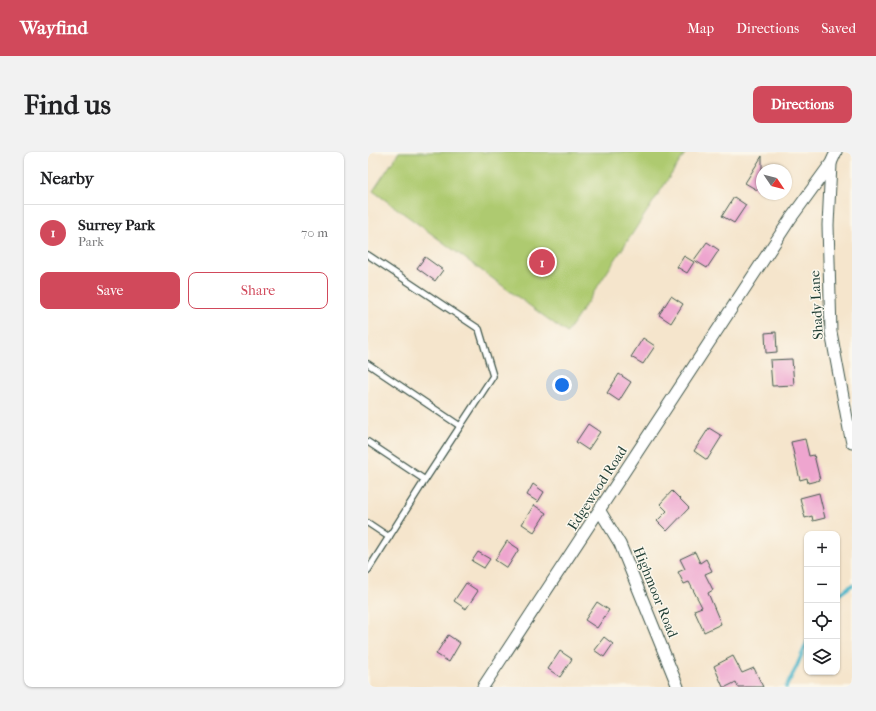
<!DOCTYPE html>
<html lang="en">
<head>
<meta charset="utf-8">
<style>
	body { margin:0; font-family:"IM FELL French Canon",serif; background:#f2f2f2; color:#202124 }
	.controls { position:absolute; right:12px; bottom:12px; display:grid; overflow:hidden; border-radius:8px; box-shadow:0 1px 3px #0004 }
	.controls button { width:36px; height:36px; display:grid; place-items:center; padding:0; border:0; border-bottom:1px solid #e0e0e0; background:#fff; color:#202124; font:20px sans-serif }
	.compass { position:absolute; left:388px; top:12px; width:36px; height:36px; border-radius:50%; background:#fff; box-shadow:0 1px 3px #0004; rotate:125deg }
	.you { position:absolute; left:194px; top:233px; width:14px; height:14px; margin:-10px; border:3px solid #fff; border-radius:50%; background:#1a73e8; box-shadow:0 0 0 6px #1a73e833 }
	.badge { display:grid; place-items:center; width:26px; height:26px; border-radius:50%; background:#d1495b; color:#fff; font-size:13px; font-weight:700 }
	.pin { position:absolute; translate:-50% -50%; border:2px solid #fff; box-shadow:0 1px 4px #0006 }
	.list { margin:0; padding:0; list-style:none }
	h2 { display:flex; justify-content:space-between; align-items:center; height:52px; margin:0; padding:0 16px; font-size:17px }
	h2 small { font-size:13px; font-weight:400; color:#757577 }
	.list li { display:grid; grid-template-columns:26px 1fr auto; gap:12px; align-items:center; box-sizing:border-box; height:56px; padding:0 16px; border-top:1px solid #e0e0e0 }
	.list b { display:block; font-size:15px; white-space:nowrap }
	.list p { margin:0; font-size:13px; white-space:nowrap; color:#757577 }
	.list em { font-size:13px; font-style:normal; color:#757577 }
	.actions { display:flex; gap:8px; padding:12px 16px }
	.actions a { flex:1; padding:9px 0; border:1px solid #d1495b; border-radius:8px; text-align:center; font-size:14px; color:#d1495b }
	.actions .main { background:#d1495b; color:#fff }
	.icon { flex:none; width:22px; height:22px; fill:none; stroke:currentColor; stroke-width:2; stroke-linecap:round; stroke-linejoin:round }
	.map { position:relative; flex:none; width:484px; height:535px; overflow:hidden; border-radius:8px }
	header { display:flex; align-items:center; gap:24px; box-sizing:border-box; height:56px; padding:0 20px; background:#d1495b; color:#fff }
	header strong { font-size:19px }
	nav { display:flex; gap:22px; margin-inline-start:auto; font-size:14px }
	.intro { display:flex; align-items:center; justify-content:space-between; box-sizing:border-box; height:96px; padding:0 24px }
	h1 { margin:0; font-size:28px }
	.button { padding:10px 18px; border-radius:8px; background:#d1495b; color:#fff; font-size:14px; font-weight:700 }
	main { display:flex; gap:24px; padding:0 24px }
	aside { flex:1; background:#fff; border-radius:8px; box-shadow:0 1px 3px #0004 }
	.map>svg:first-child { display:block }
	.green { fill:#aeca70; stroke:#668452 }
	.lines { fill:none; stroke-linecap:round; stroke-linejoin:round }
	.stream { stroke:#4cb6ca; stroke-width:3.5 }
	.building { fill:#eea5cf }
	.lane-casing { stroke:#3f564b; stroke-width:8 }
	.street-casing { stroke:#3f564b; stroke-width:13 }
	.lane { stroke:#fff; stroke-width:5.5 }
	.street { stroke:#fff; stroke-width:11 }
	.labels { text-anchor:middle; stroke-width:3; stroke-linejoin:round; paint-order:stroke }
	.street-label { font-size:14px; fill:#1f3d34; stroke:#fbf7ec }
</style>
</head>
<body>
<header>
<strong>Wayfind</strong>
<nav><a>Map</a><a>Directions</a><a>Saved</a></nav>
</header>
<div class="intro"><h1>Find us</h1><a class="button">Directions</a></div>
<main>
<aside>
<h2>Nearby<small></small></h2>
<ul class="list">
<li><span class="badge">1</span><div><b>Surrey Park</b><p>Park</p></div><em>70 m</em></li>
</ul>
<div class="actions"><a class="main">Save</a><a>Share</a></div>
</aside>
<div class="map">
<svg width="484" height="535" viewBox="0 0 484 535">
	<rect width="100%" height="100%" fill="#fbf7ec"/>
	<filter id="ink" filterUnits="userSpaceOnUse"><feTurbulence type="fractalNoise" baseFrequency=".025" numOctaves="2"/><feDisplacementMap in="SourceGraphic" scale="8" xChannelSelector="R" yChannelSelector="G"/><feConvolveMatrix kernelMatrix="1 2 1 2 8 2 1 2 1" color-interpolation-filters="sRGB"/></filter>
	<filter id="wash" filterUnits="userSpaceOnUse"><feTurbulence type="fractalNoise" baseFrequency=".012" numOctaves="4" result="noise"/><feDisplacementMap in="SourceGraphic" scale="16" xChannelSelector="R" yChannelSelector="G"/><feGaussianBlur stdDeviation="0.9" result="paint"/><feColorMatrix in="noise" values="0 0 0 0 0 0 0 0 0 0 0 0 0 0 0 0 0 1.4 0 .05"/><feComposite in="paint" operator="in"/></filter>
	<g filter="url(#wash)">
		<rect width="100%" height="100%" fill="#f5e5cc"/>
		<!-- green -->
		<polygon class="green" points="31,0 318,0 199,181 5,39"/>
		<g class="lines">
			<!-- stream -->
			<g class="stream">
				<polyline points="469,444 484,433"/>
				<polyline points="418,535 428,516 439,490"/>
			</g>
		</g>
		<g id="blocks">
			<!-- building -->
			<g class="building">
				<polygon points="394,4 394,30 389,38 377,31"/>
				<polygon points="366,45 378,53 366,71 354,64"/>
				<polygon points="339,90 351,98 339,116 326,108"/>
				<polygon points="316,104 326,110 319,121 309,115"/>
				<polygon points="57,105 75,118 67,129 49,116"/>
				<polygon points="303,144 315,152 303,171 291,163"/>
				<polygon points="408,180 409,200 398,201 397,181"/>
				<polygon points="275,186 287,194 275,212 263,205"/>
				<polygon points="424,207 426,233 404,234 402,208"/>
				<polygon points="251,222 263,230 251,249 239,241"/>
				<polygon points="220,272 232,280 220,298 208,290"/>
				<polygon points="341,276 354,284 339,308 326,299"/>
				<polygon points="437,287 441,304 446,303 452,328 440,331 439,326 432,328 423,290"/>
				<polygon points="165,332 176,340 170,350 159,343"/>
				<polygon points="304,339 321,356 299,379 289,369 299,359 292,352"/>
				<polygon points="451,341 457,366 445,369 444,364 437,366 432,346"/>
				<polygon points="166,353 178,361 166,380 154,372"/>
				<polygon points="139,389 151,397 139,416 127,408"/>
				<polygon points="110,400 122,407 116,416 104,409"/>
				<polygon points="327,400 332,411 338,407 344,419 337,422 345,438 340,441 353,472 336,480 326,458 334,455 321,430 316,432 310,420 317,417 312,407"/>
				<polygon points="98,431 110,439 98,457 86,449"/>
				<polygon points="229,450 241,458 229,476 217,468"/>
				<polygon points="80,483 92,491 81,510 68,502"/>
				<polygon points="236,485 245,492 236,505 226,498"/>
				<polygon points="192,499 204,507 192,525 180,517"/>
				<polygon points="365,504 374,521 386,516 395,535 370,535 368,530 358,535 355,535 346,514"/>
			</g>
		</g>
	</g>
	<g filter="url(#ink)">
		<use href="#blocks" fill-opacity="0" stroke="#3f564b" stroke-width="1"/>
		<g class="lines">
			<!-- lane casing -->
			<g class="lane-casing">
				<g id="lane">
					<polyline points="0,103 111,177 125,224 57,328 0,418"/>
					<polyline points="0,212 92,274"/>
					<polyline points="0,290 57,328"/>
					<polyline points="0,371 21,385"/>
				</g>
			</g>
			<!-- street casing -->
			<g class="street-casing">
				<g id="street">
					<polyline points="463,12 460,73 463,180 481,277 484,291"/>
					<polyline points="232,359 252,392 310,535"/>
					<polyline points="115,535 423,66 463,11 468,0"/>
				</g>
			</g>
			<!-- lane -->
			<use href="#lane" class="lane"/>
			<!-- street -->
			<use href="#street" class="street"/>
		</g>
	</g>
	<g class="labels">
		<!-- street labels -->
		<g class="street-label">
			<text transform="translate(448 153) rotate(-93)" y="5">Shady Lane</text>
			<text transform="translate(229 336) rotate(-57)" y="5">Edgewood Road</text>
			<text transform="translate(288 440) rotate(68)" y="5">Highmoor Road</text>
		</g>
	</g>
</svg>
<div class="controls">
<button>+</button>
<button>−</button>
<button><svg class="icon" aria-label="locate" viewBox="0 0 24 24"><circle cx="12" cy="12" r="6"/><path d="M12 2v4M12 18v4M2 12h4M18 12h4"/></svg></button>
<button><svg class="icon" aria-label="layers" viewBox="0 0 24 24"><path d="M12 4l9 5-9 5-9-5zM3 14l9 5 9-5"/></svg></button>
</div>
<svg class="compass" viewBox="-18 -18 36 36"><path d="M0-13l5 13h-10z" fill="#e53935"/><path d="M0 13l5-13h-10z" fill="#757577"/></svg>
<div class="you"></div>
<div class="pin badge" style="left:174px;top:110px">1</div>
</div>
</main>
</body>
</html>
